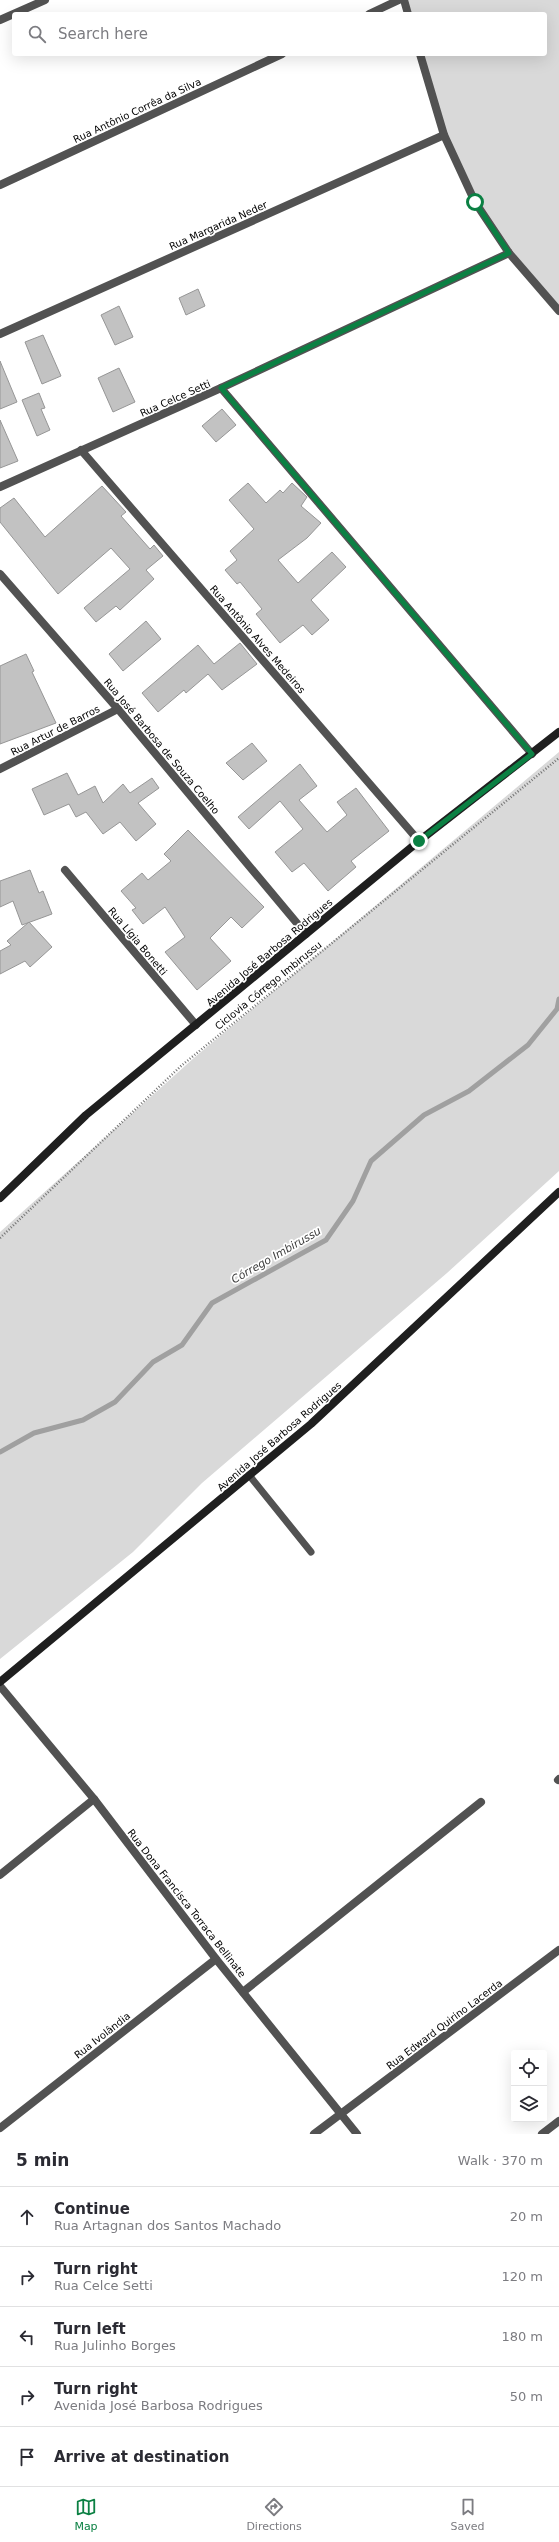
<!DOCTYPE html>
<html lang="en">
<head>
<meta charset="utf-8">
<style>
	body { margin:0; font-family:"DejaVu Sans",sans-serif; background:#f7f7f7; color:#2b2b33 }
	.controls { position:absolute; right:12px; bottom:12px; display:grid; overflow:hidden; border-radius:4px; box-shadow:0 4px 16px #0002 }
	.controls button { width:36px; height:36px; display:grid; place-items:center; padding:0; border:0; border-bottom:1px solid #e1e1e2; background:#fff; color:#2b2b33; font:20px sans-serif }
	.stop { position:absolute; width:12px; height:12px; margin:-9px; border:3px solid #0b8043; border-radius:50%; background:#fff }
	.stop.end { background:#0b8043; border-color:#fff; box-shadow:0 1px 4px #0008 }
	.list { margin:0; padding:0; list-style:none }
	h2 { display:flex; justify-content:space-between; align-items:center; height:52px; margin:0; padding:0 16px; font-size:17px }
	h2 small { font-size:13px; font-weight:400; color:#7c7c81 }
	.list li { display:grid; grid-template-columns:26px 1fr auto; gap:12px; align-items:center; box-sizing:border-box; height:60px; padding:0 16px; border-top:1px solid #e1e1e2 }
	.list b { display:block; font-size:15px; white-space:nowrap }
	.list p { margin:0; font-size:13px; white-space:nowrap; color:#7c7c81 }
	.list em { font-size:13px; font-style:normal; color:#7c7c81 }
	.icon { flex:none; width:22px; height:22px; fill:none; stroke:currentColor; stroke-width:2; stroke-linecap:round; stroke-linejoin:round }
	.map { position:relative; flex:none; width:559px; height:2134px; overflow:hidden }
	.search { position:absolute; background:#fff; box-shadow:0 4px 16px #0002; left:12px; right:12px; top:12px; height:44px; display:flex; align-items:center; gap:10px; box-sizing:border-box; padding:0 14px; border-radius:4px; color:#7c7c81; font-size:15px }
	.sheet { height:352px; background:#fff }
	nav { display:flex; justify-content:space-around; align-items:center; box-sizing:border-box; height:56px; border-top:1px solid #e1e1e2; background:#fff; font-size:11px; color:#7c7c81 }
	nav a { display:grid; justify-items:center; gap:2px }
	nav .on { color:#0b8043 }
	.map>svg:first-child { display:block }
	.green { fill:#d9d9d9 }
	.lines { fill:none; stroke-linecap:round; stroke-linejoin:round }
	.stream { stroke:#a0a0a0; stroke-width:5 }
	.building { fill:#c2c2c2; stroke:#969696 }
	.path { stroke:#747474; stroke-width:2.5; stroke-dasharray:1 2; stroke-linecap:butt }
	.service { stroke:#525252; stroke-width:7 }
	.minor { stroke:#525252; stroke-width:8 }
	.tertiary { stroke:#525252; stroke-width:8 }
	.secondary { stroke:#1f1f1f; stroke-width:8 }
	.route { stroke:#0b8043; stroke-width:5 }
	.labels { text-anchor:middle; stroke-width:3.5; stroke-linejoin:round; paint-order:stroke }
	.street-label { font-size:10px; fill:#000; stroke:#fff }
	.water-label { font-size:11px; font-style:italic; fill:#414141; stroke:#fff }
</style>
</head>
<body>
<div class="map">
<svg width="559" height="2134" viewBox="0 0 559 2134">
	<rect width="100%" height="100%" fill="#fff"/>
	<!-- green -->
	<g class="green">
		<polygon points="404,0 559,0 559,311 509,253 475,202 444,135 420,54 545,54 545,14 408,14"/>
		<polygon points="559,752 559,1171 447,1273 202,1483 133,1552 0,1659 0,1232 195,1057"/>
	</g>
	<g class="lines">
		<!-- stream -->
		<polyline class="stream" points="0,1452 34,1433 83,1420 115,1402 153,1362 182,1345 212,1303 326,1240 353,1201 371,1161 424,1115 469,1091 528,1045 557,1009 559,999"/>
	</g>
	<!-- building -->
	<g class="building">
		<polygon points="198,289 205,306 186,315 179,298"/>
		<polygon points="119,306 133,337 115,345 101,315"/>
		<polygon points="43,335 61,376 42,384 25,342"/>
		<polygon points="0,361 17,402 0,409"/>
		<polygon points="119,368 135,402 113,412 98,378"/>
		<polygon points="39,393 45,408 41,409 50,430 37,436 22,400"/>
		<polygon points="222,409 236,425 216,442 202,426"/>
		<polygon points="0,420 18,461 0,468"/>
		<polygon points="248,483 266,503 280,490 283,493 292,483 307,497 301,506 321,523 307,538 278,560 298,583 332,552 346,567 311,600 329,620 312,635 303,625 280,643 256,614 262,609 240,582 237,584 225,570 237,560 230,551 254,529 229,500"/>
		<polygon points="102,486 126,512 121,516 150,549 154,545 163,556 146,570 154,579 120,610 116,606 96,622 84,608 130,569 111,548 58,594 0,522 0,508 14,498 45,537"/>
		<polygon points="146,621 161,639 123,671 109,654"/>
		<polygon points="240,643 257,664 222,690 208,674 186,693 184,690 158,712 142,693 198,645 214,664"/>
		<polygon points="26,654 34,671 32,672 56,723 0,744 0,666"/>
		<polygon points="252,743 267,761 243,780 226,763"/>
		<polygon points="300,764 317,786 299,800 327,832 347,815 337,802 356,788 389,831 351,861 356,867 328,891 304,863 292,872 275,852 303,829 280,801 249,829 238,817"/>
		<polygon points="67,773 78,795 95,786 103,803 123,784 130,793 152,778 159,788 138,803 156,824 136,841 120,822 103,834 86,812 76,817 69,804 44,815 32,789"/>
		<polygon points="188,830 264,907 242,928 231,917 210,938 231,961 197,990 165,952 185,937 165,907 143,924 132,910 136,908 121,891 142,873 148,880 171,861 164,854"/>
		<polygon points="30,870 39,893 43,891 52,914 22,925 13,901 0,907 0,881"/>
		<polygon points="29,922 52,947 30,967 25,961 0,974 0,951 11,945 7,941"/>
	</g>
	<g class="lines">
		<!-- path -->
		<polyline class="path" points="0,1238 181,1066 559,758"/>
		<!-- service -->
		<polyline class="service" points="249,1475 311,1552"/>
		<!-- minor -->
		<g class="minor">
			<polyline points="369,14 399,0"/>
			<polyline points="0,20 45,0"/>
			<polyline points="0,185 282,54"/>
			<polyline points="0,334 444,135"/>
			<polyline points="221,388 532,754"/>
			<polyline points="81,450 419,841"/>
			<polyline points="0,487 221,388 509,253"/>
			<polyline points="0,574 118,709 306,934"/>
			<polyline points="0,769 118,709"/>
			<polyline points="65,870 196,1025"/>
			<polyline points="0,1686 94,1799 216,1959 357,2134"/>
			<polyline points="558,1780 559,1779"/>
			<polyline points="0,1875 94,1799"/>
			<polyline points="243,1992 481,1802"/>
			<polyline points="0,2128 216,1959"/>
			<polyline points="314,2134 559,1950"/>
			<polyline points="542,2134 559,2121"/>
		</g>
		<!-- tertiary -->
		<g class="tertiary">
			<polyline points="404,0 408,14"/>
			<polyline points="420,54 444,135 475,202 509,253 559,311"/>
		</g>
		<!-- secondary -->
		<g class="secondary">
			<polyline points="0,1198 86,1115 419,841 559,732"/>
			<polyline points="0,1682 311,1424 559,1192"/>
		</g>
	</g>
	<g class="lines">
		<!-- route -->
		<polyline class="route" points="419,841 532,754 221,388 509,253 475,202"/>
	</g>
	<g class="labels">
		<!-- street labels -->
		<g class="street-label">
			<text transform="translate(137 110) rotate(-25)" y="4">Rua Antônio Corrêa da Silva</text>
			<text transform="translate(218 225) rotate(-24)" y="4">Rua Margarida Neder</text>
			<text transform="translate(175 398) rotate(-24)" y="4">Rua Celce Setti</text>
			<text transform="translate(258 639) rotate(49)" y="4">Rua Antônio Alves Medeiros</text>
			<text transform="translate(55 730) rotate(-27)" y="4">Rua Artur de Barros</text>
			<text transform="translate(162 746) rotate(50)" y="4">Rua José Barbosa de Souza Coelho</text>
			<text transform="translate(138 941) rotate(50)" y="4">Rua Lígia Bonetti</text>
			<text transform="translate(269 952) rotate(-40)" y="4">Avenida José Barbosa Rodrigues</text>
			<text transform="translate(268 985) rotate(-39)" y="4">Ciclovia Córrego Imbirussu</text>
			<text transform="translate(279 1436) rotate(-41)" y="4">Avenida José Barbosa Rodrigues</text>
			<text transform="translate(187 1903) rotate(52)" y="4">Rua Dona Francisca Torraca Bellinate</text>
			<text transform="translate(444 2024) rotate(-37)" y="4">Rua Edward Quirino Lacerda</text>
			<text transform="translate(102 2035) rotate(-38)" y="4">Rua Ivolândia</text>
		</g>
		<!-- water labels -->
		<g class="water-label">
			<text transform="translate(276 1255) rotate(-30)" y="4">Córrego Imbirussu</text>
		</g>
	</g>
</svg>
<div class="controls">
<button><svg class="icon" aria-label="locate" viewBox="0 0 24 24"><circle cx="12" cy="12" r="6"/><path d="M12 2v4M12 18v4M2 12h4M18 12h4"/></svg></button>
<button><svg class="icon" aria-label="layers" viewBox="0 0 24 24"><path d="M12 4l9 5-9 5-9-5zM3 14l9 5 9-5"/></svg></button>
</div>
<div class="stop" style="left:475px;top:202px"></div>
<div class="stop end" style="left:419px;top:841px"></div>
<div class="search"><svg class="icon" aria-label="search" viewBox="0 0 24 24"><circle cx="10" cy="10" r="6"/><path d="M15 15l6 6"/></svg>Search here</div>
</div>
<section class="sheet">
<h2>5 min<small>Walk · 370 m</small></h2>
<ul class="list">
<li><svg class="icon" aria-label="ahead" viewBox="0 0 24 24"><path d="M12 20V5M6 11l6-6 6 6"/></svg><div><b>Continue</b><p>Rua Artagnan dos Santos Machado</p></div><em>20 m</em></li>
<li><svg class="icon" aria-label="right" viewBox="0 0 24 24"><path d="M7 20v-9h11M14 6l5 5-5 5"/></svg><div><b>Turn right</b><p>Rua Celce Setti</p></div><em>120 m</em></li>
<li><svg class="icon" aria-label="left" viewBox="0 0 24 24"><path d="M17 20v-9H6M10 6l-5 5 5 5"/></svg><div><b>Turn left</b><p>Rua Julinho Borges</p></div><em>180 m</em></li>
<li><svg class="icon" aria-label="right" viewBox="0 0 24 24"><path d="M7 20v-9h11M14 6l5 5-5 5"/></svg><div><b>Turn right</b><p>Avenida José Barbosa Rodrigues</p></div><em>50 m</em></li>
<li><svg class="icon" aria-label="arrive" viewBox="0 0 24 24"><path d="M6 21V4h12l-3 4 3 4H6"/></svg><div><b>Arrive at destination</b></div></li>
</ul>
</section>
<nav>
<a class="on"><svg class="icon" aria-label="map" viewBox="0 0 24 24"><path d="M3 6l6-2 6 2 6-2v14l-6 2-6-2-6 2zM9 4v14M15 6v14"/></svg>Map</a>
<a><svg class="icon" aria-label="directions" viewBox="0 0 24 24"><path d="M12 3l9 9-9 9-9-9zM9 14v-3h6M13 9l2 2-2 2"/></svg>Directions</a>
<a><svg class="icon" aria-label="saved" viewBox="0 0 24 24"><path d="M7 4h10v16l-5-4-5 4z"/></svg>Saved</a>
</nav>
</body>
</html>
